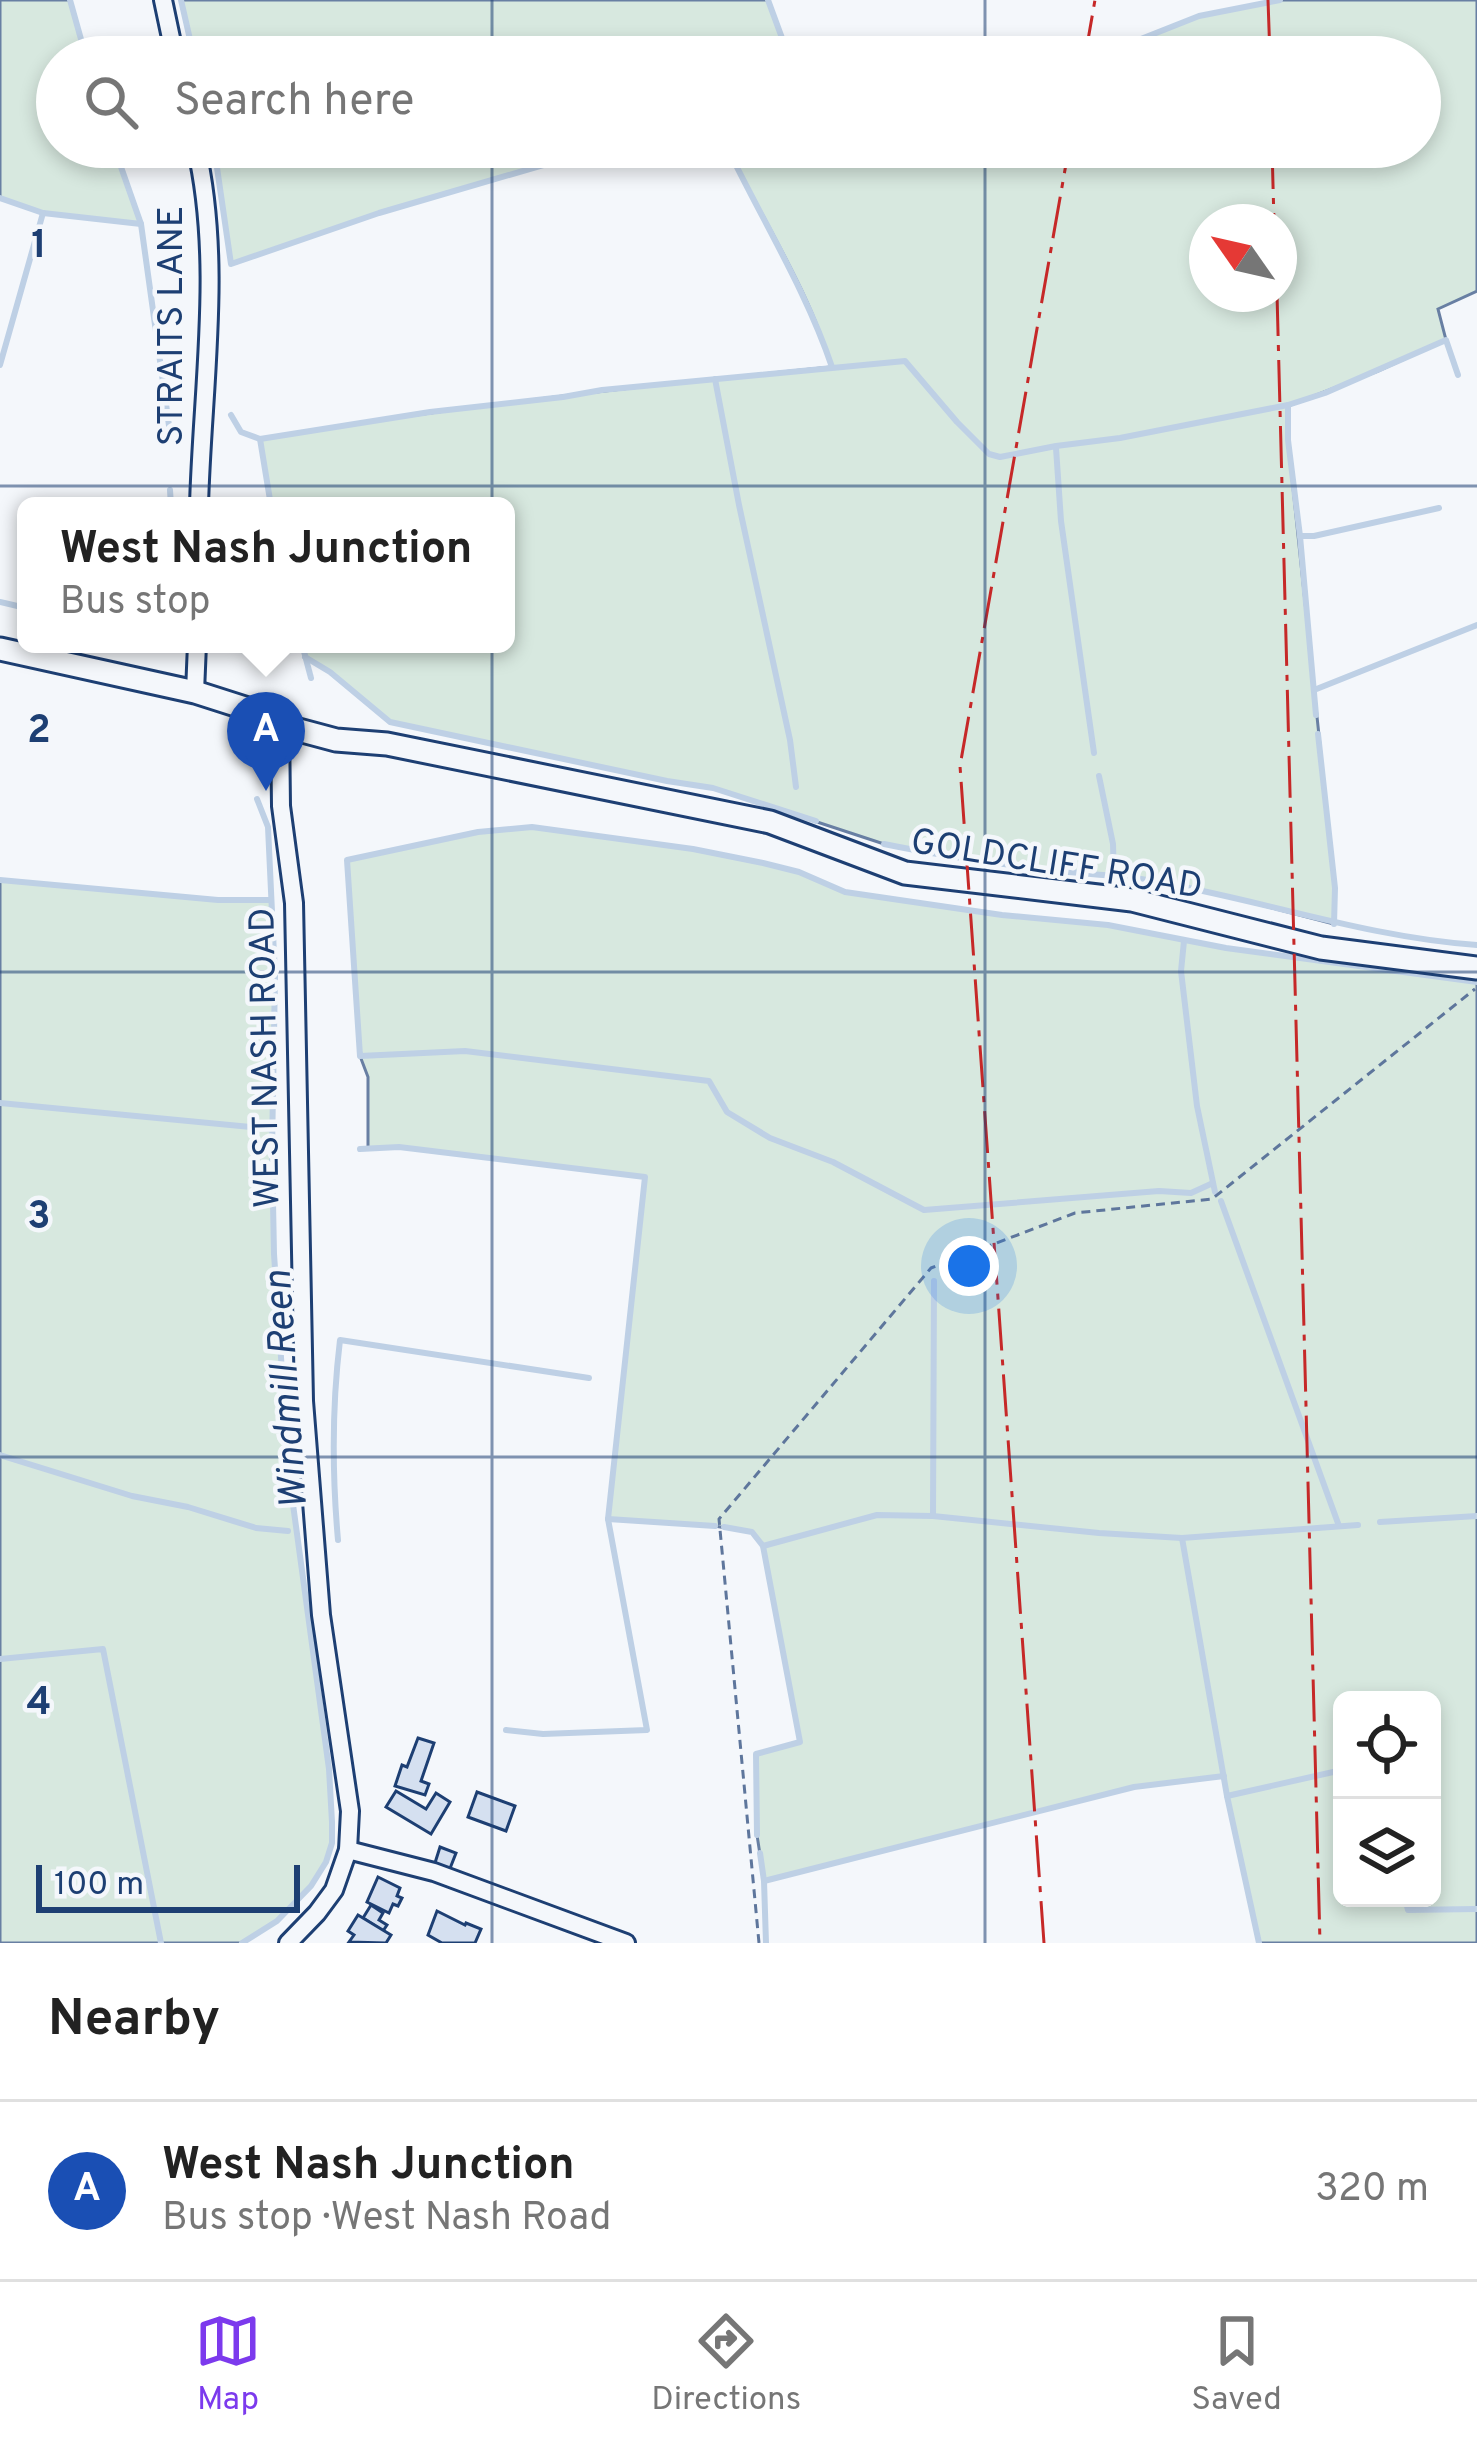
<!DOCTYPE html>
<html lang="en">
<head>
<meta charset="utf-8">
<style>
	body { margin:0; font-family:Overpass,sans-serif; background:#f6f6f6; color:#222 }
	.controls { position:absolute; right:36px; bottom:36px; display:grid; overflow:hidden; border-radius:18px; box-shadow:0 6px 18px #0003 }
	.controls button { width:108px; height:108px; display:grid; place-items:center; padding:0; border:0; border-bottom:3px solid #e0e0e0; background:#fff; color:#222; font:60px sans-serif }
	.compass { position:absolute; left:1189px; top:204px; width:108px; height:108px; border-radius:50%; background:#fff; box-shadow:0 6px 18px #0003; rotate:304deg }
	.scale { position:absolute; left:36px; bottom:30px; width:264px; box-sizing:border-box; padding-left:12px; border:6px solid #1d3f73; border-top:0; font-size:33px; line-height:42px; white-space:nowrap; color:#1d3f73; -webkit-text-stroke:9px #f4f7fb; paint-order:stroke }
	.you { position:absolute; left:969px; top:1266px; width:42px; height:42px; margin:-30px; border:9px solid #fff; border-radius:50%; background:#1a73e8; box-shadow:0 0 0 18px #1a73e833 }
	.badge { display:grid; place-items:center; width:78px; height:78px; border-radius:50%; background:#7c3aed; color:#fff; font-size:39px; font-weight:700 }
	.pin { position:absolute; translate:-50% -99px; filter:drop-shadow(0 3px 6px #0008) }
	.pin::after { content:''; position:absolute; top:63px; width:42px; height:36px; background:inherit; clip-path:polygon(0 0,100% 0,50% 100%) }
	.popup { position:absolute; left:17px; top:497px; width:498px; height:156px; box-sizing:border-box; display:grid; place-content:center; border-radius:18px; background:#fff; filter:drop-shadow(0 3px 9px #0005); font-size:39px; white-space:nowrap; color:#767676 }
	.popup b { font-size:45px; color:#222 }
	.popup::after { content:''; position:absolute; left:50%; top:100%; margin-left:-24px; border:24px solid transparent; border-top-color:#fff }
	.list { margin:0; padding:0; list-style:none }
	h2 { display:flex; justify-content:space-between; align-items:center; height:156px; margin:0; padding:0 48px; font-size:51px }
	h2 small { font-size:39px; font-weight:400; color:#767676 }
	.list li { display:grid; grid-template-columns:78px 1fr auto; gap:36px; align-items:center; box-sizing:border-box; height:180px; padding:0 48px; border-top:3px solid #e0e0e0 }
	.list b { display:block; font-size:45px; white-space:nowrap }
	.list p { margin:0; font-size:39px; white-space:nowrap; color:#767676 }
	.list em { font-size:39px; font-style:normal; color:#767676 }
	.icon { flex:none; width:66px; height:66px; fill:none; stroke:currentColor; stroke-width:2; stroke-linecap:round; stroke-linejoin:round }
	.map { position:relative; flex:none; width:1477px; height:1943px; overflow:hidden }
	.search { position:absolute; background:#fff; box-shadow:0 6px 18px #0003; left:36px; right:36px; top:36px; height:132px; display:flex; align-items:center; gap:30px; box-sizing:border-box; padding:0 42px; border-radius:66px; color:#767676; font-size:45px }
	.sheet { height:336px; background:#fff }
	nav { display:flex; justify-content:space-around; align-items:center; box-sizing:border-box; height:168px; border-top:3px solid #e0e0e0; background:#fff; font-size:33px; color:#767676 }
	nav a { display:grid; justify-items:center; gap:6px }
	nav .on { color:#7c3aed }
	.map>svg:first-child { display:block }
	.green { fill:#d7e8df; stroke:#687fa3; stroke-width:3; fill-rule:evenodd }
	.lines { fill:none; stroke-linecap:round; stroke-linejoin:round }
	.stream { stroke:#bed0e5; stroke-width:6 }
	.building { fill:#d5e0f0; stroke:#1d3f73; stroke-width:3 }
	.street-casing { stroke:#1d3f73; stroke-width:22 }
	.secondary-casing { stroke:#1d3f73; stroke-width:27 }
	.path { stroke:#5e769c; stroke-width:3; stroke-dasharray:9 6; stroke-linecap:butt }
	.street { stroke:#f4f7fb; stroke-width:16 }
	.secondary { stroke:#f4f7fb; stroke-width:21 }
	.power { stroke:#c62828; stroke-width:3; stroke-dasharray:42 9 6 9; stroke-linecap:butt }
	.grid { fill:none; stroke:#1d3f73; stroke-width:3; stroke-opacity:0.55 }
	.labels { text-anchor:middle; stroke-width:9; stroke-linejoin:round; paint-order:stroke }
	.street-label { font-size:36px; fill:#1d3f73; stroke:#f4f7fb }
	.water-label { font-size:39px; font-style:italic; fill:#1d3f73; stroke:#f4f7fb }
	.grid-label { font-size:39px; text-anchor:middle; font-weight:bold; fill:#1d3f73; stroke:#f4f7fb; stroke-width:9; stroke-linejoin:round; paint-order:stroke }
</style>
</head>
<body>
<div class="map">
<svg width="1477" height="1943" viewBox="0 0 1477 1943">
	<rect width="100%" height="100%" fill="#f4f7fb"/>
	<!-- green -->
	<g class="green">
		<polygon points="0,0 70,0 86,57 57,57 57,147 114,147 141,224 43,213 0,198"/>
		<polygon points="181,0 768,0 789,57 194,57"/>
		<path d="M1280,0H1477V291L1438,309L1446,340L1378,371L1288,406V440L1335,888L1334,924L1218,894L1136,878L953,858L884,844L714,788L667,781L390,722L330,672L305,657L302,644H506V506H271L260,439C450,407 640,386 831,367C812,295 760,215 727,147H1420V57H1086L1108,52L1199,16ZM1207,222H1279V294H1207Z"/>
		<polygon points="214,147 605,147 379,213 231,264"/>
		<path d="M532,827L693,849L763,863L799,872L845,892L1002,915L1108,925L1226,948L1477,982V1943H1259L1223,1776L1134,1787L764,1881L757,1835L756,1754L800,1742L763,1546L752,1532L714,1526L608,1519L645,1177L399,1147L368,1148V1077L360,1056L347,860L478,832ZM1432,1700V1898H1342V1700Z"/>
		<polygon points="0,880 218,900 271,900 275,976 272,1150 274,1254 289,1475 329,1769 332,1843 326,1862 311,1886 277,1921 242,1943 0,1943"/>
	</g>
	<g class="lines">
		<!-- stream -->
		<g class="stream">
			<polyline points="70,0 86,57"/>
			<polyline points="181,0 194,57"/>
			<polyline points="768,0 789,57"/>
			<polyline points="877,57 903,47 959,57"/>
			<polyline points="1086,57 1108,52 1199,16 1280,0"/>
			<polyline points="114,147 141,224 171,440"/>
			<polyline points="214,147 231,264 379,213 605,147"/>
			<path d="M727,147C762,220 806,290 832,367"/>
			<polyline points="0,198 43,213 141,224"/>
			<polyline points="0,365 43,213"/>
			<polyline points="715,379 739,505 790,740 796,787"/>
			<polyline points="1288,405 1288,440 1300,536 1316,715"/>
			<polyline points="231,415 241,432 260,439 430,412 563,397 602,390 905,361 957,422 989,454 1000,457 1056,446 1120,438 1288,405 1325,393 1446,340 1458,375"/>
			<polyline points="260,439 271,506"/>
			<polyline points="1056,448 1061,521 1094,753"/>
			<polyline points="170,490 171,506"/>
			<polyline points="1300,536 1314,536 1439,508"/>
			<polyline points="0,602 26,608"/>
			<polyline points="302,644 311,678"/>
			<polyline points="305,657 330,672 390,722 667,781 713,788 816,821"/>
			<polyline points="1314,690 1477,625"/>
			<polyline points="1318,734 1335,888 1334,924"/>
			<polyline points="1099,776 1113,844 1114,877"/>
			<path d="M884,844C942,856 1000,864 1058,871C1086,874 1114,875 1141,879C1254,897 1362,937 1477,945"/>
			<polyline points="0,880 218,900 271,900"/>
			<polyline points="1184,941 1181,971 1197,1106 1215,1192"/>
			<polyline points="0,1103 271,1129"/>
			<polyline points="360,1149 399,1147 645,1177 608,1519 647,1730 543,1734 506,1730"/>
			<polyline points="1213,1183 1191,1193 1159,1191 924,1210 833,1162 770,1138 727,1112 709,1081 465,1051 360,1056 347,860 478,832 532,827 693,849 763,863 799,872 845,892 1002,915 1108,925 1226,948 1477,982"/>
			<polyline points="1221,1201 1339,1526"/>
			<polyline points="0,1455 132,1496 188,1507 256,1528 288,1531"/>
			<polyline points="933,1516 934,1281"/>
			<polyline points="608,1519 715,1526"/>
			<polyline points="1380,1522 1477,1516"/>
			<polyline points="724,1527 752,1532 763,1546 800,1742 756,1754 757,1835"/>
			<polyline points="1182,1538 1227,1796 1259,1943"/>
			<path d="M338,1540C332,1473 332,1406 340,1340L589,1378"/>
			<polyline points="763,1546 877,1515 933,1516 1099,1533 1182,1538 1358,1525"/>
			<polyline points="0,1659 103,1649 161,1943"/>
			<polyline points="1227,1796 1342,1770"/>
			<polyline points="760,1853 764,1881 766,1943"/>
			<polyline points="764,1881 1134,1787 1224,1776"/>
			<polyline points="1405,1898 1408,1910 1477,1909"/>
			<polyline points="242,1943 277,1921 311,1886 326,1862 332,1843 332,1822 329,1769 289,1475 274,1254 272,1150 275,976 268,827 257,799"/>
		</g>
	</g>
	<!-- building -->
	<g class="building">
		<polygon points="418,1738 434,1743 421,1781 429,1784 425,1795 395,1786 402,1765 407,1767"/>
		<polygon points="396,1791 426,1809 436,1793 450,1802 431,1834 386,1807"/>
		<polygon points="477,1792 515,1806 506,1831 468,1817"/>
		<polygon points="440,1847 456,1853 449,1871 434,1866"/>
		<polygon points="378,1877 400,1888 397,1896 402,1898 398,1906 393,1904 389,1913 367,1902"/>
		<polygon points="371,1905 383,1913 379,1920 387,1925 383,1931 363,1918"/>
		<polygon points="437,1911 465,1925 466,1923 481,1929 475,1943 442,1943 428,1935"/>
		<polygon points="358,1915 391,1935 386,1943 349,1942 354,1935 348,1931"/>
	</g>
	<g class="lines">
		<!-- street casing -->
		<g class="street-casing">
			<g id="street">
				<polyline points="163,0 175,57"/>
				<path d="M196,147C223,262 202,389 199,506"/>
				<polyline points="195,692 197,644"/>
				<polyline points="280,725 281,806 294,903 304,1401 321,1615 350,1811 348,1850 334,1890 317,1913 288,1943"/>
				<polyline points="348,1850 434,1872 626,1943"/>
			</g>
		</g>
		<!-- secondary casing -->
		<g class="secondary-casing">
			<polyline id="secondary" points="0,649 195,692 245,708 280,725 336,740 387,744 770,822 905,873 1132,900 1321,948 1477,968"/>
		</g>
		<!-- path -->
		<polyline class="path" points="759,1943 719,1519 931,1268 1075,1213 1212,1199 1475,989"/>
		<!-- street -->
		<use href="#street" class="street"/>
		<!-- secondary -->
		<use href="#secondary" class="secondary"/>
		<!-- power -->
		<g class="power">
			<polyline points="1268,0 1270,57"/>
			<polyline points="1085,57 1095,0"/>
			<polyline points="1272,147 1274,222"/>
			<polyline points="1277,294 1320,1943"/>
			<polyline points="1044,1943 960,766 1069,147"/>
		</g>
	</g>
	<!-- grid -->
	<path class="grid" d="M492,0V57M985,0V57M492,147V1943M985,147V1943M0,486H1477M0,972H1477M0,1457H1477"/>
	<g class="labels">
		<!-- street labels -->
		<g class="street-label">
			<text transform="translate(169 326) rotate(-90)" y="13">STRAITS LANE</text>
			<text transform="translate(1057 862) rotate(9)" y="13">GOLDCLIFF ROAD</text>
			<text transform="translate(263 1058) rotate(-91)" y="13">WEST NASH ROAD</text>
		</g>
		<!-- water labels -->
		<g class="water-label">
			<text transform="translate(284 1390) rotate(-94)" y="14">Windmill Reen</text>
		</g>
	</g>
	<g class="grid-label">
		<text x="39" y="257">1</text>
		<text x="39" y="742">2</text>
		<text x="39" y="1228">3</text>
		<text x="39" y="1714">4</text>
	</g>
</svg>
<div class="controls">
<button><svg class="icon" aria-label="locate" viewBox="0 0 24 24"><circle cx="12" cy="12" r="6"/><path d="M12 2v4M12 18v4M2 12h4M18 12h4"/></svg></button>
<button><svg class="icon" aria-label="layers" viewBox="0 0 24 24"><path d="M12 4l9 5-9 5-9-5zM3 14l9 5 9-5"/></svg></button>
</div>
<svg class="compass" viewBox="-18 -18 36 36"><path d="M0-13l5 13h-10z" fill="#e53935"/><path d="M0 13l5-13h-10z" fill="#767676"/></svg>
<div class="scale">100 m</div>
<div class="you"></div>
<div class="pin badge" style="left:266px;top:791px;background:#1a4fb4">A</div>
<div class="popup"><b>West Nash Junction</b>Bus stop</div>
<div class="search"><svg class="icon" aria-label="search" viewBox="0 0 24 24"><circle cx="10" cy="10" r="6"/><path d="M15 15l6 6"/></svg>Search here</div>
</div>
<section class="sheet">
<h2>Nearby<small></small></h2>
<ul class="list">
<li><span class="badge" style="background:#1a4fb4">A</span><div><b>West Nash Junction</b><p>Bus stop · West Nash Road</p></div><em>320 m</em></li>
</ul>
</section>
<nav>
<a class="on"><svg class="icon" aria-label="map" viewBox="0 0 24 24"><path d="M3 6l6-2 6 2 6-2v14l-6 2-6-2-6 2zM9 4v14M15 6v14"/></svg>Map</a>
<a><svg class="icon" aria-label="directions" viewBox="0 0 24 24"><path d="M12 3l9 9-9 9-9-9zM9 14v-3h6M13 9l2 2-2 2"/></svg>Directions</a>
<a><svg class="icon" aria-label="saved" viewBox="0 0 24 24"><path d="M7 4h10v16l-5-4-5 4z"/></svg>Saved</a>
</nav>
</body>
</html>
